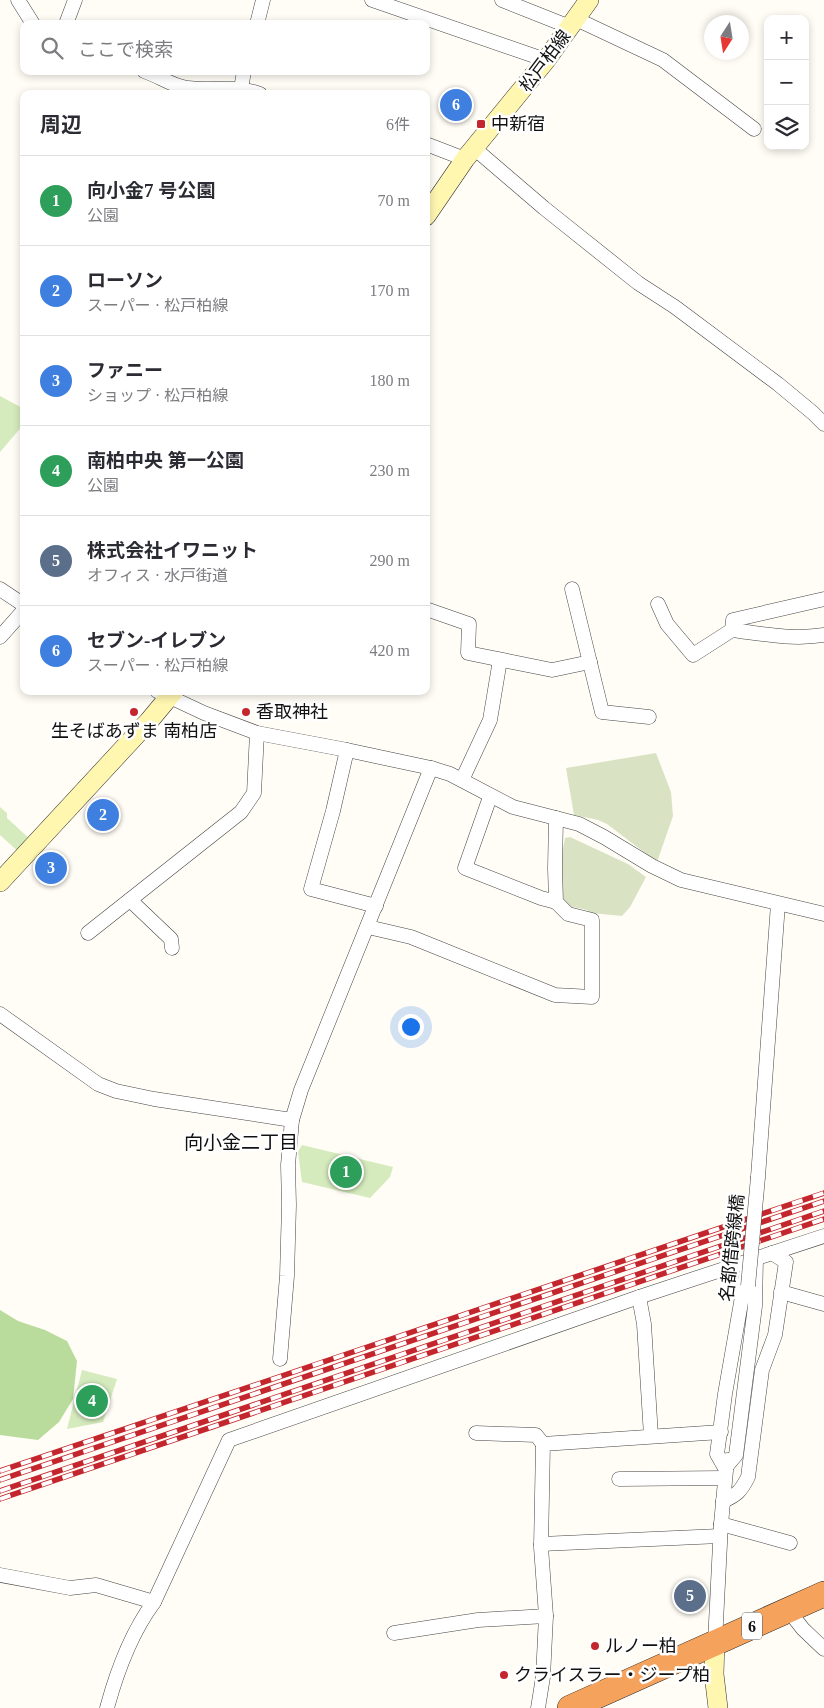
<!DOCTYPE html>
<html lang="ja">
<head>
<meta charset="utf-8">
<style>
	body { margin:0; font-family:"Times New Roman","Noto Sans JP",serif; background:#f7f7f7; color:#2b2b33 }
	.controls { position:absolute; right:15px; top:15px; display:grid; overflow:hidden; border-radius:10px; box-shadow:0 2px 8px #0003 }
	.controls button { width:45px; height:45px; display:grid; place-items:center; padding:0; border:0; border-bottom:1px solid #e1e1e2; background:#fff; color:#2b2b33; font:25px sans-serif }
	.compass { position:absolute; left:704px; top:15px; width:45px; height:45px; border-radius:50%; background:#fff; box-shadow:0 2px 8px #0003; rotate:192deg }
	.you { position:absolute; left:410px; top:1026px; width:18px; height:18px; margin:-12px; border:4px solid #fff; border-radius:50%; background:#1a73e8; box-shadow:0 0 0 8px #1a73e833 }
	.badge { display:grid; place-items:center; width:32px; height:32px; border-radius:50%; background:#c4262e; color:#fff; font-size:16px; font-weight:700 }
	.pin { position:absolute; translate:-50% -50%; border:2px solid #fff; box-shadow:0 1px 5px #0006 }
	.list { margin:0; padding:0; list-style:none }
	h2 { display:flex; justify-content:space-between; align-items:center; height:65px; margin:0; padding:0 20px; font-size:21px }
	h2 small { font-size:16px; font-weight:400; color:#7c7c81 }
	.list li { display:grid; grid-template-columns:32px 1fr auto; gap:15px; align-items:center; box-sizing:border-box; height:90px; padding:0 20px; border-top:1px solid #e1e1e2 }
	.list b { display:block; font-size:19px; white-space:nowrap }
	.list p { margin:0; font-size:16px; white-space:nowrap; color:#7c7c81 }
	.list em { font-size:16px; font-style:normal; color:#7c7c81 }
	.icon { flex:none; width:28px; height:28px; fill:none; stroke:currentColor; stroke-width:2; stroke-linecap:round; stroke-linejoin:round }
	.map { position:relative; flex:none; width:824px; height:1708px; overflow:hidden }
	.search { position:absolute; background:#fff; box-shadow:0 2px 8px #0003; left:20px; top:20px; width:410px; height:55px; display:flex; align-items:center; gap:12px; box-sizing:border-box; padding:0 18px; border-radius:10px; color:#7c7c81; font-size:19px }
	.panel { position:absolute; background:#fff; box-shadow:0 2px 8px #0003; left:20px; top:90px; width:410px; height:605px; border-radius:10px }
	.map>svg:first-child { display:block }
	.green { fill:#d5ebbd }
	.forest { fill:#b9dc9c }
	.cemetery { fill:#d9e3c4 }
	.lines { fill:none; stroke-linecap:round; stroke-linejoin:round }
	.street-casing { stroke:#444; stroke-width:15 }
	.secondary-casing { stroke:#333; stroke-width:20 }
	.highway-casing { stroke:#222; stroke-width:26 }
	.street { stroke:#fff; stroke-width:14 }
	.secondary { stroke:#fff6b0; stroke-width:19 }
	.highway { stroke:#f5a25d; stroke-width:25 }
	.rail-casing { stroke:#c4262e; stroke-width:5.5 }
	.rail { stroke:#fff; stroke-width:4; stroke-dasharray:11; stroke-linecap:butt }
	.street-bridge-casing { stroke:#444; stroke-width:15; stroke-linecap:butt }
	.street-bridge { stroke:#fff; stroke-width:14 }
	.poi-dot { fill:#c4262e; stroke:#fff; stroke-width:2 }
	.labels { text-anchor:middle; stroke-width:5; stroke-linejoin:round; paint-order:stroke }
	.shield { fill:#fff; stroke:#585858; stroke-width:1 }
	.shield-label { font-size:16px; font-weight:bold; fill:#111 }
	.street-label { font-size:18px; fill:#111; stroke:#fff }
	.poi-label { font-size:18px; fill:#111; stroke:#fff; text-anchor:start }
	.neighbourhood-label { font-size:19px; fill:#111; stroke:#fff }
</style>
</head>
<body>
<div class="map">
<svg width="824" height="1708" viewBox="0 0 824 1708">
	<rect width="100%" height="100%" fill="#fffdf5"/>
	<!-- green -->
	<g class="green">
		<polygon points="0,396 24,409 24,424 0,452"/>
		<polygon points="0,807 7,813 7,818 32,841 21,854 0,835"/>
		<polygon points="302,1145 393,1167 390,1177 370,1198 302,1182 298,1152"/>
		<polygon points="82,1370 117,1379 103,1422 67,1429"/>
	</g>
	<!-- forest -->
	<polygon class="forest" points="0,1310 18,1321 45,1330 67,1341 77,1361 73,1399 59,1422 38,1440 0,1435"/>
	<!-- cemetery -->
	<g class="cemetery">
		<polygon points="656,753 671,792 673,816 657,862 607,824 598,820 574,815 566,768"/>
		<polygon points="570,837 628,864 646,877 630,907 622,916 591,913 587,910 564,905 560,864 565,838"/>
	</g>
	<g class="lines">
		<!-- street casing -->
		<g class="street-casing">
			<g id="street">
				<polyline points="18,0 33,24"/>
				<polyline points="372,0 546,60"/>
				<polyline points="502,0 570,27"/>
				<polyline points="576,19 663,60 754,129"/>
				<polyline points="66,24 75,0"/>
				<polyline points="257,24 263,0"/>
				<path d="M144,71C159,76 172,86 187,88C212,91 237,85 260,94"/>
				<polyline points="241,89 244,71"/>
				<polyline points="426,144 465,159"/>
				<polyline points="474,148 544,208 638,283 675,307 778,384 813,413 824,424"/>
				<polyline points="0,589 24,605"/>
				<polyline points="572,589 602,712 649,717"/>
				<polyline points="658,604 667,624 693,655 732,630 733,620 824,599"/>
				<polyline points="426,609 469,624 468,653 552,670 590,662"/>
				<path d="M732,630C763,634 793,640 824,635"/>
				<polyline points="0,637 24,610"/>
				<polyline points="157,691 204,713 257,733 347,750 431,768 450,774 513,807 579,824 604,837 652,866 681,880 824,914"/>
				<polyline points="347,750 333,811 311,889 376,906"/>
				<polyline points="462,780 490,720 500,660"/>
				<polyline points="490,797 465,868 541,898 556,902"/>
				<polyline points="130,900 171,939 172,948"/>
				<polyline points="368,927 411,937 555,995 592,997 592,920 568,914 556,902 555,868 556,818"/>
				<polyline points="88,933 241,812 254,793 257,733"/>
				<polyline points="0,1014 98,1084 116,1091 154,1099 292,1120"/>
				<polyline points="758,1177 778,904"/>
				<polyline points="746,1274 725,1394 717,1454 725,1468 736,1455 755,1306 756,1258"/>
				<polyline points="781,1292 824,1304"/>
				<polyline points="639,1297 644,1324 651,1436"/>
				<polyline points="280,1359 287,1276 289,1205 288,1165 292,1120 301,1090 431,768"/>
				<polyline points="476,1433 536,1435 543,1444"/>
				<polyline points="619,1479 724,1478"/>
				<path d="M723,1501C737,1495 741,1491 748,1477L762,1370L775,1335L786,1262L772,1253"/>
				<polyline points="721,1524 790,1543"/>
				<polyline points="541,1544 720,1536"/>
				<polyline points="0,1575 70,1588 96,1585 154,1602"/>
				<polyline points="788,1610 803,1629 824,1649"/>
				<polyline points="394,1633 478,1620 546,1616"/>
				<polyline points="715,1642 721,1524 727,1460"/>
				<path d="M107,1708C117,1671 131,1633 154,1602L229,1440L639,1297L824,1236"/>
				<polyline points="538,1708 543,1677 546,1616 541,1547 543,1444 721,1432"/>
			</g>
		</g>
		<!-- secondary casing -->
		<g class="secondary-casing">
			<g id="secondary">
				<polyline points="426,216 465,159 546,60 589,0"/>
				<polyline points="0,882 149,721 174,691"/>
				<polyline points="715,1642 714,1674 718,1708"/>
			</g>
		</g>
		<!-- highway casing -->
		<g class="highway-casing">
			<polyline id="highway" points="570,1708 824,1594"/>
		</g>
		<!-- street -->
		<use href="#street" class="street"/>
		<!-- secondary -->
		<use href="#secondary" class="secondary"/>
		<!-- highway -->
		<use href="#highway" class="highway"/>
		<!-- rail casing -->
		<g class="rail-casing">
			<g id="rail">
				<polyline points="0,1471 824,1193"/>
				<polyline points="0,1480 824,1201"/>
				<polyline points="0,1491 824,1211"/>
				<polyline points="0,1499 824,1219"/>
			</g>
		</g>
		<!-- rail -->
		<use href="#rail" class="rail"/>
		<!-- street-bridge casing -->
		<g class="street-bridge-casing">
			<polyline id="street-bridge" points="748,1286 758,1177"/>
		</g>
		<!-- street-bridge -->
		<use href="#street-bridge" class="street-bridge"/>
	</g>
	<!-- markers -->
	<g class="poi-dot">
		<rect x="476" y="119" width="10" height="10" rx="2.5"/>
		<circle cx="134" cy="712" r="5"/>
		<circle cx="246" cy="712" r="5"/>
		<circle cx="595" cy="1646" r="5"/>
		<circle cx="504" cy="1675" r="5"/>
	</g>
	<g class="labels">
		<!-- shield labels -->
		<rect class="shield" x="742" y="1612.5" width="20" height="27" rx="4"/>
		<g class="shield-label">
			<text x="752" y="1632">6</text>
		</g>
		<!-- street labels -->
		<g class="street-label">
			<text transform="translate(545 61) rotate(-53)" y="6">松戸柏線</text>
			<text transform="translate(732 1248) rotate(-84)" y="6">名都借跨線橋</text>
		</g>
		<!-- poi labels -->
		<g class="poi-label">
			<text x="491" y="130">中新宿</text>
			<text x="256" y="718">香取神社</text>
			<text x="134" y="737" text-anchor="middle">生そばあずま 南柏店</text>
			<text x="605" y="1652">ルノー柏</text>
			<text x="514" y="1681">クライスラー・ジープ柏</text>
		</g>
		<!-- neighbourhood labels -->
		<g class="neighbourhood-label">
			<text x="241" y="1149">向小金二丁目</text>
		</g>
	</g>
</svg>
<div class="controls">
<button>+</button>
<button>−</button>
<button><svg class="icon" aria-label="layers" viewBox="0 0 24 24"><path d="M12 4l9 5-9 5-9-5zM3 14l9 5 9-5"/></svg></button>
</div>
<svg class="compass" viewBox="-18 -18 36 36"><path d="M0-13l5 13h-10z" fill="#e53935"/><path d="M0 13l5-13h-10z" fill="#7c7c81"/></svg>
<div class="you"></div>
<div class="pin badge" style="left:346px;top:1172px;background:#2e9e5b">1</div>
<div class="pin badge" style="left:103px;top:815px;background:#3f7fe0">2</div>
<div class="pin badge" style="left:51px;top:868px;background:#3f7fe0">3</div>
<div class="pin badge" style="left:92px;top:1401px;background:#2e9e5b">4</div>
<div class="pin badge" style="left:690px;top:1596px;background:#5c6f8a">5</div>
<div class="pin badge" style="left:456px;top:105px;background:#3f7fe0">6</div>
<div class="search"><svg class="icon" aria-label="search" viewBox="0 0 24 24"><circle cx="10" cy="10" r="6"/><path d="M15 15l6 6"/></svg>ここで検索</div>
<section class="panel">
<h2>周辺<small>6件</small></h2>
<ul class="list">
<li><span class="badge" style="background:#2e9e5b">1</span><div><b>向小金7 号公園</b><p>公園</p></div><em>70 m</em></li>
<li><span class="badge" style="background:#3f7fe0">2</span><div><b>ローソン</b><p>スーパー · 松戸柏線</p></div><em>170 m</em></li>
<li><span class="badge" style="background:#3f7fe0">3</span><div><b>ファニー</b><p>ショップ · 松戸柏線</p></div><em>180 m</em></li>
<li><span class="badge" style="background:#2e9e5b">4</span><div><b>南柏中央 第一公園</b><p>公園</p></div><em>230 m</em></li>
<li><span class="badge" style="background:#5c6f8a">5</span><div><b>株式会社イワニット</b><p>オフィス · 水戸街道</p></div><em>290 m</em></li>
<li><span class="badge" style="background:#3f7fe0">6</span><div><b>セブン-イレブン</b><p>スーパー · 松戸柏線</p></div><em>420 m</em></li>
</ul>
</section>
</div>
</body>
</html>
